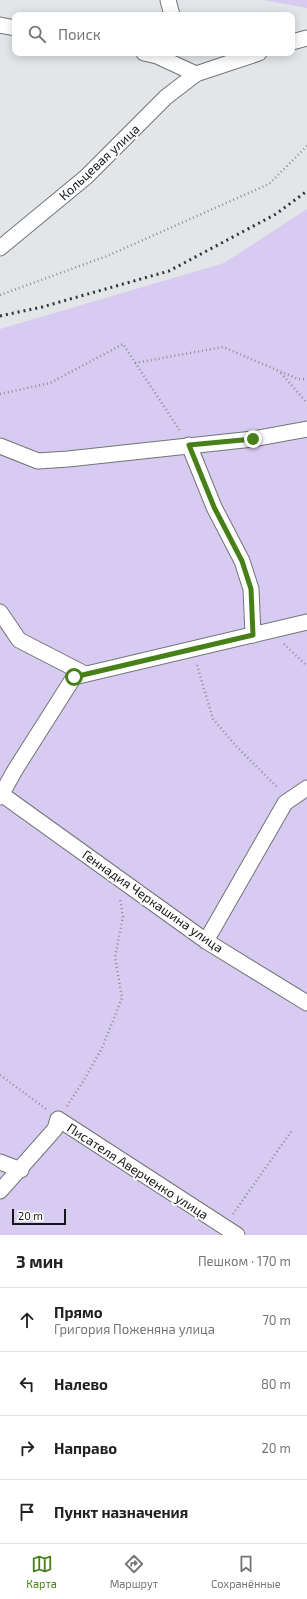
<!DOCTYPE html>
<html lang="ru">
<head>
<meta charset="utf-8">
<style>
	body { margin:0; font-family:"Exo 2",sans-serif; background:#f6f6f6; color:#202124 }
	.scale { position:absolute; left:12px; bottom:10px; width:54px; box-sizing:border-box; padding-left:4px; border:2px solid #151617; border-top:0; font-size:11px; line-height:14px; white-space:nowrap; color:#151617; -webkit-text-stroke:3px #fff; paint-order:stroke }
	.stop { position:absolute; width:12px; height:12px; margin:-9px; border:3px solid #478019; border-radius:50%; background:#fff }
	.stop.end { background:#478019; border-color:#fff; box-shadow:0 1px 4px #0008 }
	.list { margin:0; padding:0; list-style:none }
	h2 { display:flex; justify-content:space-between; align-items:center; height:52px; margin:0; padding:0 16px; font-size:17px }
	h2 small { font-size:13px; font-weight:400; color:#757577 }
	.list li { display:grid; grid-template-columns:26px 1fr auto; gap:12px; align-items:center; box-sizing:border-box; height:64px; padding:0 16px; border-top:1px solid #e0e0e0 }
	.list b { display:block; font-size:15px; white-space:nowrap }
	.list p { margin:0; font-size:13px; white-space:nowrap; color:#757577 }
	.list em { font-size:13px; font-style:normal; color:#757577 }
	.icon { flex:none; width:22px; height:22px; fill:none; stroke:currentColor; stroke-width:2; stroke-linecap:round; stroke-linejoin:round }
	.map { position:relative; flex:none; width:307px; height:1235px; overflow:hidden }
	.search { position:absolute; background:#fff; box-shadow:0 2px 10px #0003; left:12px; right:12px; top:12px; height:44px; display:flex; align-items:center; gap:10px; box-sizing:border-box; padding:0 14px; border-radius:8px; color:#757577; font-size:15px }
	.sheet { height:308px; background:#fff }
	nav { display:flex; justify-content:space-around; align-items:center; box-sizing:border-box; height:56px; border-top:1px solid #e0e0e0; background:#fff; font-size:11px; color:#757577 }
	nav a { display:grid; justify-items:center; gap:2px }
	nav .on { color:#478019 }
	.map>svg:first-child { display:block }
	.green { fill:#d7cbf2 }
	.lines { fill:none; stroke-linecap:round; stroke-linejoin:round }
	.minor-casing { stroke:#727477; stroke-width:17 }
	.path { stroke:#8e9092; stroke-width:2.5; stroke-dasharray:1 3; stroke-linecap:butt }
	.minor { stroke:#fff; stroke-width:15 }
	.rail { stroke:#333436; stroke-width:3; stroke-dasharray:2 4; stroke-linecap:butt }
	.route { stroke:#478019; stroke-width:5 }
	.labels { text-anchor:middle; stroke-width:4; stroke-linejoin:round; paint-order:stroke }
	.street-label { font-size:13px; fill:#151617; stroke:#fff }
</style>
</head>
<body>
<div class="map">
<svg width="307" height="1235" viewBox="0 0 307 1235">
	<rect width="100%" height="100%" fill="#e3e6e9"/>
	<!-- green -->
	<g class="green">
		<polygon points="263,0 307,0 307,8"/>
		<polygon points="307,209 307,1235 0,1235 0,329 224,263"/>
	</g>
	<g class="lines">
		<!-- minor casing -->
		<g class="minor-casing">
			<g id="minor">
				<polyline points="168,0 172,15"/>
				<polyline points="0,25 15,28"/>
				<polyline points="292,42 307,38"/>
				<polyline points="144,53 157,56 196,74"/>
				<polyline points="0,248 86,177 166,97 196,74 259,53"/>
				<polyline points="189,445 214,507 242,561 251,589 253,635"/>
				<polyline points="0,446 38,461 68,459 253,439 307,429"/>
				<polyline points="0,612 19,640 85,674"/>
				<polyline points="0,793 206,941 307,1003"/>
				<polyline points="0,797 15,770 74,677 307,622"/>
				<polyline points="206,941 285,803 307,788"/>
				<polyline points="0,1162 21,1170"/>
				<polyline points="0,1191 55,1129 58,1119 237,1235"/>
			</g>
		</g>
		<!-- path -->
		<g class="path">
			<polyline points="0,295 107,256 269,184 307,146"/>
			<polyline points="135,363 223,347 298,379 307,379"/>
			<polyline points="281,373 307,403"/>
			<polyline points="0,394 50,383 123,344 180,431"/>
			<polyline points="284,644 307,666"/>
			<polyline points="197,665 213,719 236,746 278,788"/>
			<polyline points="0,1075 46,1109"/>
			<polyline points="67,1106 84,1080 102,1048 122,998 115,957 123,917 120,899"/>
			<polyline points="233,1214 293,1129"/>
		</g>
		<!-- minor -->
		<use href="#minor" class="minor"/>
		<!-- rail -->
		<polyline class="rail" points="0,316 42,307 169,271 276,214 307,191"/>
	</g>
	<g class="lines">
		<!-- route -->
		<polyline class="route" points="74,677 253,635 251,589 242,561 214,507 189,445 253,439"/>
	</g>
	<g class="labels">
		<!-- street labels -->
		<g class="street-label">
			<text transform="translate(99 162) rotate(-43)" y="5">Кольцевая улица</text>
			<text transform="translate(153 901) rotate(35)" y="5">Геннадия Черкашина улица</text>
			<text transform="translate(138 1171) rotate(33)" y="5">Писателя Аверченко улица</text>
		</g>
	</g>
</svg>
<div class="scale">20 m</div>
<div class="stop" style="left:74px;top:677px"></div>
<div class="stop end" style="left:253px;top:439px"></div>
<div class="search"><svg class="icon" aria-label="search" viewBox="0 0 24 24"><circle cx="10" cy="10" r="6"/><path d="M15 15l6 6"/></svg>Поиск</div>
</div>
<section class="sheet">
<h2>3 мин<small>Пешком · 170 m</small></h2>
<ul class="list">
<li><svg class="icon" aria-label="ahead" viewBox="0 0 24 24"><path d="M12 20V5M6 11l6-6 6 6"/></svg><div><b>Прямо</b><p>Григория Поженяна улица</p></div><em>70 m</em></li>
<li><svg class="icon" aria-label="left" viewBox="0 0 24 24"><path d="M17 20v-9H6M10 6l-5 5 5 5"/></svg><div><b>Налево</b></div><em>80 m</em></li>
<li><svg class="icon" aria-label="right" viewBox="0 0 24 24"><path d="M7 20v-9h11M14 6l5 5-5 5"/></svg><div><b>Направо</b></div><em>20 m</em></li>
<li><svg class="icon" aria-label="arrive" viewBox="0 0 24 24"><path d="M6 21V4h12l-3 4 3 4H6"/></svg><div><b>Пункт назначения</b></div></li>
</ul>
</section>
<nav>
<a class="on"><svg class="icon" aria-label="map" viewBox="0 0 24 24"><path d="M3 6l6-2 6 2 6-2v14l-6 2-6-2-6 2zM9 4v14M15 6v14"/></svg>Карта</a>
<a><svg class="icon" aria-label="directions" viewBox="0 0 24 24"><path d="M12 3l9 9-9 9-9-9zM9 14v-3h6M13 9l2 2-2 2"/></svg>Маршрут</a>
<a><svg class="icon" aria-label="saved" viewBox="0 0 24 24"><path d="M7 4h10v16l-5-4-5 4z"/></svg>Сохранённые</a>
</nav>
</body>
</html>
